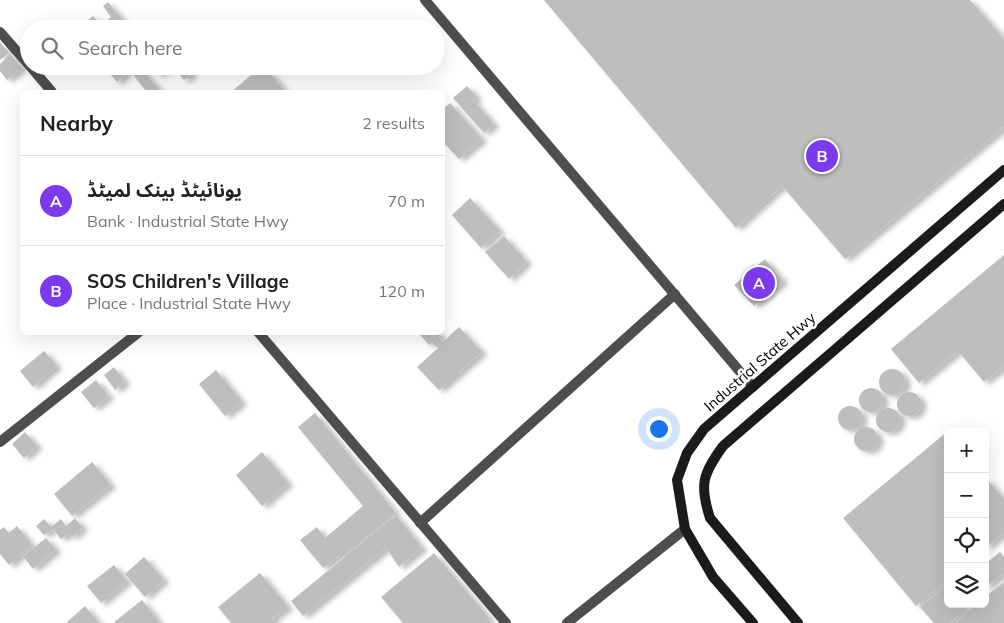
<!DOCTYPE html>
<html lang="en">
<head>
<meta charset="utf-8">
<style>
	body { margin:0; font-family:Mulish,"Noto Sans Arabic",sans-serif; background:#f2f2f2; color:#222 }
	.controls { position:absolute; right:15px; bottom:15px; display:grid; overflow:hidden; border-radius:8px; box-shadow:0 5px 20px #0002 }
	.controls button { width:45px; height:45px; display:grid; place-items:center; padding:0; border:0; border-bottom:1px solid #e0e0e0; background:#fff; color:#222; font:25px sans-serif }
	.you { position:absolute; left:658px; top:428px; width:18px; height:18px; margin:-12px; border:4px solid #fff; border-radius:50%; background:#1a73e8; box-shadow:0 0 0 8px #1a73e833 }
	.badge { display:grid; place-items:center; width:32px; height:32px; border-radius:50%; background:#7c3aed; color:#fff; font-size:16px; font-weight:700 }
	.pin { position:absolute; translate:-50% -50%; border:2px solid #fff; box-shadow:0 1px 5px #0006 }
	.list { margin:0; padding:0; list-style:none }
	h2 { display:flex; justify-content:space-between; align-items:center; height:65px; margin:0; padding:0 20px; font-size:21px }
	h2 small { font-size:16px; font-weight:400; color:#767676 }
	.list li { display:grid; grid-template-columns:32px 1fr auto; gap:15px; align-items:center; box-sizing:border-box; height:90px; padding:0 20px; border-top:1px solid #e0e0e0 }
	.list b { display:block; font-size:19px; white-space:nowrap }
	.list p { margin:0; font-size:16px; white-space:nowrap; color:#767676 }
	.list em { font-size:16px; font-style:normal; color:#767676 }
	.icon { flex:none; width:28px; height:28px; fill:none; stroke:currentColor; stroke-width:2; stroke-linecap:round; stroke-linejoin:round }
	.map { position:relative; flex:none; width:1004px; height:623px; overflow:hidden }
	.search { position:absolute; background:#fff; box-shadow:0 5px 20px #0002; left:20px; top:20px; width:425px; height:55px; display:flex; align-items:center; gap:12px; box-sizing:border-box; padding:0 18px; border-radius:28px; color:#767676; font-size:19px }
	.panel { position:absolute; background:#fff; box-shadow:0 5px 20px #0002; left:20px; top:90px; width:425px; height:245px; border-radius:8px }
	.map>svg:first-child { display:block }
	.building { fill:#bebebe; filter:url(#shadow) }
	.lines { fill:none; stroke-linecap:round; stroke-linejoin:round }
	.service { stroke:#4e4e4e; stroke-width:10 }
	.minor { stroke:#4e4e4e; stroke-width:10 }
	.secondary { stroke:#1b1b1b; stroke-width:10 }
	.labels { text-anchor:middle; stroke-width:5; stroke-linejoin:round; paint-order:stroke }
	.street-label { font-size:15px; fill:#000; stroke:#fff }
</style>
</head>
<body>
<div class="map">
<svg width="1004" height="623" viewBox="0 0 1004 623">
	<defs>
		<filter id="shadow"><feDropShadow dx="5.5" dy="3" stdDeviation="2.5" flood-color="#0004"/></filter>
	</defs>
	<rect width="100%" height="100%" fill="#fff"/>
	<!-- building -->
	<g class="building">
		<polygon points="544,0 970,0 1004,39 1004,127 845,259 782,186 736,228"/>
		<polygon points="108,2 128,27 126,29 95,29 88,20 93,16 101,25 111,17 103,6"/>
		<polygon points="0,42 9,53 0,60"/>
		<polygon points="10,54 22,68 7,80 0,71 0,64"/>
		<polygon points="111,66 122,66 127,73 117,82 107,70"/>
		<polygon points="126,66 139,66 161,92 147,92"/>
		<polygon points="150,66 161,66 164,70 158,75"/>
		<polygon points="173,66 186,66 192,74 184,80"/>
		<polygon points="262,66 264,66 286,92 231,92"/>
		<polygon points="467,86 477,97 473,100 494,124 484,133 453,98"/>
		<polygon points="450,103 482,139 459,159 442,141 442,110"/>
		<polygon points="470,198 500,231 481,248 452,215"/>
		<polygon points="504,236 527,262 509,279 485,252"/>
		<polygon points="1004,255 1004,366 984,382 958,351 919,383 891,349"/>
		<polygon points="765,259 783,281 754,306 734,285"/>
		<polygon points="459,327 482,352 439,390 417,367 438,348 432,342 429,345 420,335 423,332 440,332 441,334 439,337 443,342"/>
		<polygon points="44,351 57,366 33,387 20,371"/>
		<polygon points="114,367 125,382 115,390 104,375"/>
		<circle cx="892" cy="382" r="13"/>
		<polygon points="216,370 242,402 225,416 199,384"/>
		<polygon points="96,380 109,396 94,408 81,392"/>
		<circle cx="871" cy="400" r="12"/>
		<circle cx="909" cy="404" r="12"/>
		<circle cx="850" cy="418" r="12"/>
		<circle cx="888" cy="420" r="12"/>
		<polygon points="315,413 396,513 341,558 339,555 323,568 300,540 317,527 325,538 363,506 298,427"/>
		<circle cx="866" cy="439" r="12"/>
		<polygon points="948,431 948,580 916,606 843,518"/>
		<polygon points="25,432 37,446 24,458 12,444"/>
		<polygon points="262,452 288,483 262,506 236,475"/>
		<polygon points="92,462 111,485 72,516 54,494"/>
		<polygon points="985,477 1004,499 1004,533 985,548"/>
		<polygon points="396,515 422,548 399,567 386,548 303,616 291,601"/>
		<polygon points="75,518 83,528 72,537 69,533 61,539 53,529 44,535 36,526 44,519 51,527 61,519 66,526"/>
		<polygon points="17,526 32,545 9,565 0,554 0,530 4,527 9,533"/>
		<polygon points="46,538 56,550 33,569 23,556"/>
		<polygon points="1000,552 1004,557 1004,572 985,588 985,564"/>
		<polygon points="434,553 490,619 486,623 403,623 381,597"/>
		<polygon points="144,557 164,580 145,597 125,574"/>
		<polygon points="114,565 127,581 101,603 87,586"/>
		<polygon points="260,573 288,607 272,619 276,623 231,623 218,607"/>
		<polygon points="1004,582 1004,623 955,623 977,604 985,604 985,597"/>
		<polygon points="948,584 948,604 967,604 969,607 950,623 934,623 920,607"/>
		<polygon points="142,600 160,623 115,623 114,622"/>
		<polygon points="85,606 99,623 66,623"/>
	</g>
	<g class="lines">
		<!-- service -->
		<polyline class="service" points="425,0 753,387"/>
		<!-- minor -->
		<g class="minor">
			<polyline points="0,32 29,65"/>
			<polyline points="30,66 52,92"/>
			<polyline points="258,332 506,623"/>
			<polyline points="0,442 139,332"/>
			<polyline points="420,523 675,294"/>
			<polyline points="567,623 685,529"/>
		</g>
		<!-- secondary -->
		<g class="secondary">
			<polyline points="753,623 713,577 685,529 677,480 687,453 704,429 1004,170"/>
			<path d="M798,623L710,518C699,484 703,474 723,446L1004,204"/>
		</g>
	</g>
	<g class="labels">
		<!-- street labels -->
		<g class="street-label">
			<text transform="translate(760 362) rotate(-41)" y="5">Industrial State Hwy</text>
		</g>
	</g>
</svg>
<div class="controls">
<button>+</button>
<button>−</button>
<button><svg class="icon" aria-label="locate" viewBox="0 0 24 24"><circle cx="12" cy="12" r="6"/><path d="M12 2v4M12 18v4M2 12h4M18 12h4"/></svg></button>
<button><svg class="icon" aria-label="layers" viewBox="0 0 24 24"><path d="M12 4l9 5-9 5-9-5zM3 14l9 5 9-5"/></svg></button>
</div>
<div class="you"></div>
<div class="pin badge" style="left:759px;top:283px">A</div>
<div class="pin badge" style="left:822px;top:156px">B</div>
<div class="search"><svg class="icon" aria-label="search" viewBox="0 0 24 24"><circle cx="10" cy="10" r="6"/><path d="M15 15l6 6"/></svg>Search here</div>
<section class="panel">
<h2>Nearby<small>2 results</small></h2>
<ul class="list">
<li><span class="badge">A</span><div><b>یونائیٹڈ بینک لمیٹڈ</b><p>Bank · Industrial State Hwy</p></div><em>70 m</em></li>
<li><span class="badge">B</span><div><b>SOS Children's Village</b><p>Place · Industrial State Hwy</p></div><em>120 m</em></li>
</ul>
</section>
</div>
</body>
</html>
